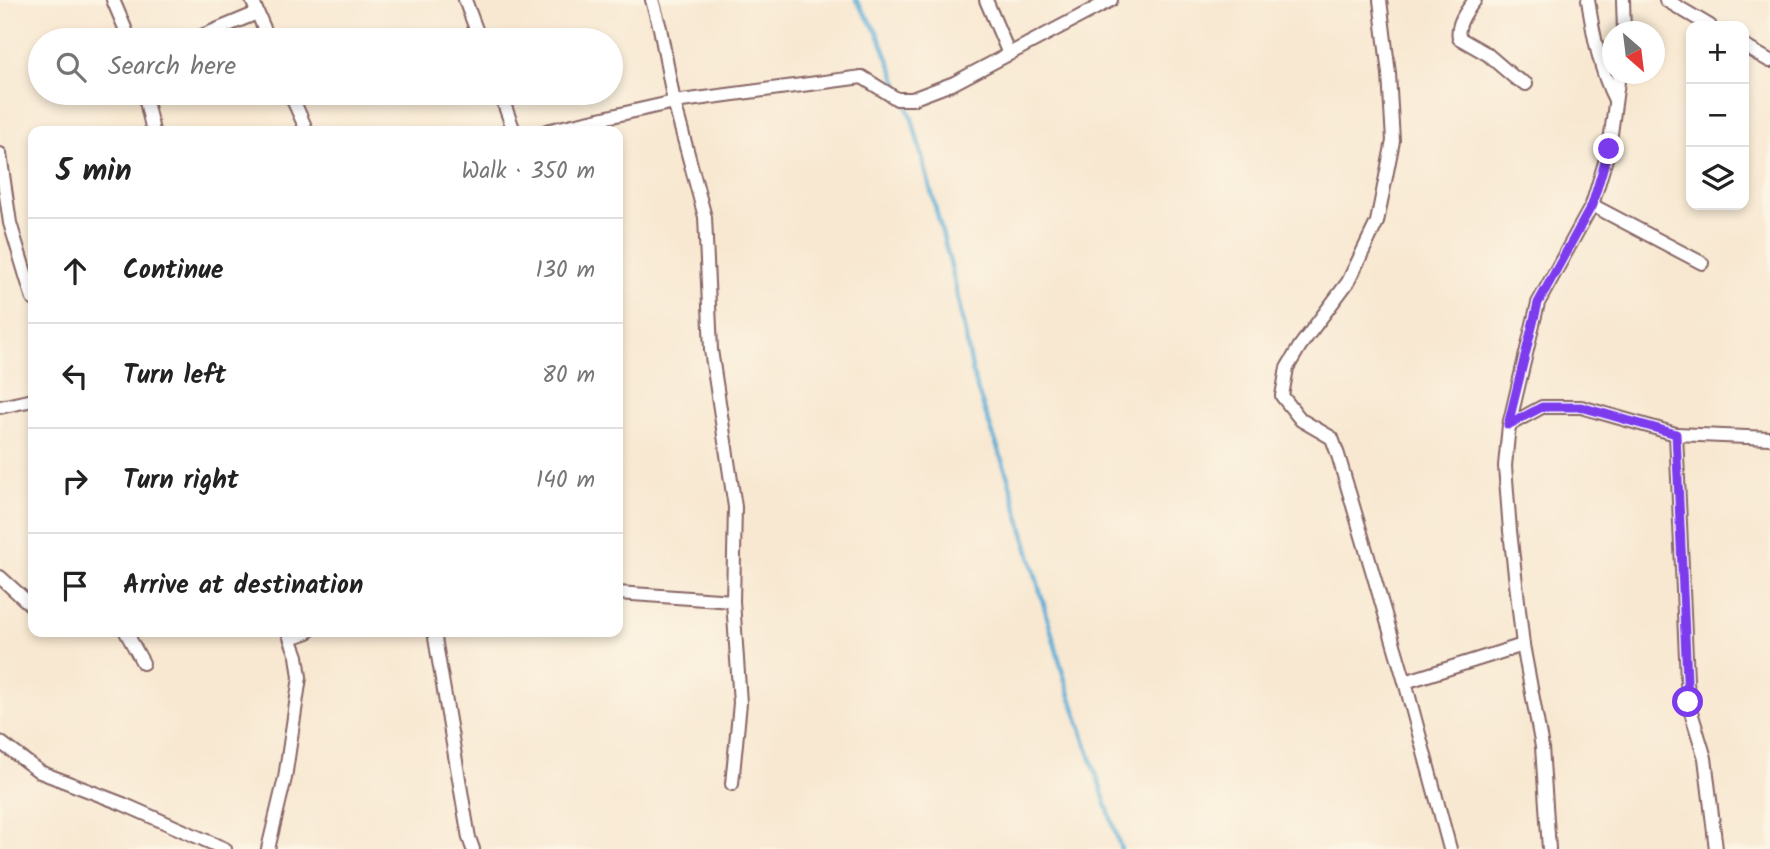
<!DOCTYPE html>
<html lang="en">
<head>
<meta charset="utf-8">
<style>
	body { margin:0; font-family:Kalam,sans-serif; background:#f6f6f6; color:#222 }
	.controls { position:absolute; right:21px; top:21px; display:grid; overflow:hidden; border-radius:14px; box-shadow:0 4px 10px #0003 }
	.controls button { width:63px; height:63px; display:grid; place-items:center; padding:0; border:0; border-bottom:2px solid #e0e0e0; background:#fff; color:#222; font:35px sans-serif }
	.compass { position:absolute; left:1602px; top:21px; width:63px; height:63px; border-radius:50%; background:#fff; box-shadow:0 4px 10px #0003; rotate:152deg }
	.stop { position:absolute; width:21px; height:21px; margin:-16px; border:5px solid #7c3aed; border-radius:50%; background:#fff }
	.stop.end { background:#7c3aed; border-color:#fff; box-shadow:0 2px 7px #0008 }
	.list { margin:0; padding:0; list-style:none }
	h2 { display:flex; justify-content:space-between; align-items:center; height:91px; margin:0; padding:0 28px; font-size:30px }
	h2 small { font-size:23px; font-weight:400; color:#767676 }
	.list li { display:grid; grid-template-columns:46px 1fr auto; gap:21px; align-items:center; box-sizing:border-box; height:105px; padding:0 28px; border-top:2px solid #e0e0e0 }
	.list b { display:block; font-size:26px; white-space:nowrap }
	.list em { font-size:23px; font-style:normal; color:#767676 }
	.icon { flex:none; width:38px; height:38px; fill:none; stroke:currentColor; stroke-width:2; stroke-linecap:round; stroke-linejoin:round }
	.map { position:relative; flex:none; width:1770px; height:849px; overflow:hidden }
	.search { position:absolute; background:#fff; box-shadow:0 4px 10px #0003; left:28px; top:28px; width:595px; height:77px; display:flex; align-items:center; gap:18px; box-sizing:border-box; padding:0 24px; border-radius:38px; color:#767676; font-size:26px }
	.panel { position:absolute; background:#fff; box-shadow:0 4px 10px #0003; left:28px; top:126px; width:595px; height:511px; border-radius:14px }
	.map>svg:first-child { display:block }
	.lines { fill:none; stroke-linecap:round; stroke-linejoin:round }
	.stream { stroke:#5aacd5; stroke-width:4.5 }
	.street-casing { stroke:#876565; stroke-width:16 }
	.street { stroke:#fff; stroke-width:12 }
	.route { stroke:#7c3aed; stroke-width:9 }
</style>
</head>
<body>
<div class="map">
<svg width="1770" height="849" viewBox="0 0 1770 849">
	<rect width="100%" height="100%" fill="#fcf5e5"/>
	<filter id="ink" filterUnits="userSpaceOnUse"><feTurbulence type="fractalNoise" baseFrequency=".0143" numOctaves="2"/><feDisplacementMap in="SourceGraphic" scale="14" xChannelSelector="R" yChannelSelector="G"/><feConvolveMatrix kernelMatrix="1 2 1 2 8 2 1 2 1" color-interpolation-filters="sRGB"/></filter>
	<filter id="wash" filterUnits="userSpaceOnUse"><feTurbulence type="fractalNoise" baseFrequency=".00686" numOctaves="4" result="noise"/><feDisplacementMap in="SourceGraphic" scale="28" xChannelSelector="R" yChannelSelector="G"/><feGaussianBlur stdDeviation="1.57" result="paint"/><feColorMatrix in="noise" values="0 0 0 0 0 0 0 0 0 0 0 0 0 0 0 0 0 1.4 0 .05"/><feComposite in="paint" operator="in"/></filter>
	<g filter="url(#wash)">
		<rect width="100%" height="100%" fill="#f8e8d1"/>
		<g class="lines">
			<!-- stream -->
			<polyline class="stream" points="856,0 878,34 912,119 952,270 975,383 1008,477 1064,677 1121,849"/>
		</g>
	</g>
	<g filter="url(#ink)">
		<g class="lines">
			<!-- street casing -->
			<g class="street-casing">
				<g id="street">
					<polyline points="113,0 130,40"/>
					<polyline points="252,0 269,40"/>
					<polyline points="465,0 480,40"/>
					<polyline points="652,0 660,28 674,102 705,217 711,350 735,507 733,601 740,703 732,784"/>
					<polyline points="986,0 1009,54"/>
					<polyline points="1380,0 1389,74 1393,141 1377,222 1348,282 1300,346 1287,368 1282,396 1301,420 1332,438 1338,455 1405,682 1450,849"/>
					<path d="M1475,0C1467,10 1456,24 1459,38L1487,54L1515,78L1526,84"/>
					<path d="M1588,0C1593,33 1600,71 1615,100"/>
					<polyline points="1623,0 1624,32"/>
					<polyline points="1666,0 1710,26"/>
					<polyline points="192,40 257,13"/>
					<polyline points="1744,46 1770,61"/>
					<polyline points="144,93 153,131"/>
					<polyline points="290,93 307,131"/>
					<polyline points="500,93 514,131"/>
					<polyline points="546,131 674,102 862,77 897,99 912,99 954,83 1111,0"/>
					<polyline points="0,154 10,223 33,299"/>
					<polyline points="1592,205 1702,263"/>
					<polyline points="0,407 33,400"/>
					<polyline points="1509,425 1542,407 1581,407 1676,434"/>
					<polyline points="0,577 33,607"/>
					<polyline points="618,593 733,601"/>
					<polyline points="126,632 143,663"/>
					<polyline points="434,632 469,838 473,849"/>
					<polyline points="291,638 308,632"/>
					<polyline points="1405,682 1523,645"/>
					<polyline points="0,742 40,772 123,804 225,849"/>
					<polyline points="268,849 285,778 300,677 297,656 288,632"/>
					<polyline points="1549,849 1542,747 1523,645 1510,531 1505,466 1509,425 1538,303 1592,205 1609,149 1619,74"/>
					<polyline points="1716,849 1705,758 1688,702 1676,434 1770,438"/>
				</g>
			</g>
			<!-- street -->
			<use href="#street" class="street"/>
		</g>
	</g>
	<g class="lines" filter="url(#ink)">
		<!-- route -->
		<polyline class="route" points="1609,149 1592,205 1538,303 1508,425 1542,407 1581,407 1676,434 1688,702"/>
	</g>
</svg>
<div class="controls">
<button>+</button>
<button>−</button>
<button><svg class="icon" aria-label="layers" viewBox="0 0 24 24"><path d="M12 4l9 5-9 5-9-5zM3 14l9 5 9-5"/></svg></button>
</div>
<svg class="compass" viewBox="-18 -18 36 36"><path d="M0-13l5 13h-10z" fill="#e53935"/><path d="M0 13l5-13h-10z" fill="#767676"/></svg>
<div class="stop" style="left:1688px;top:702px"></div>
<div class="stop end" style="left:1609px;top:149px"></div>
<div class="search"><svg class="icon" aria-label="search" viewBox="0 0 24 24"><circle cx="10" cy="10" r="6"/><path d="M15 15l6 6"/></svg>Search here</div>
<section class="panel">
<h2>5 min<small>Walk · 350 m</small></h2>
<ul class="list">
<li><svg class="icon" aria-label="ahead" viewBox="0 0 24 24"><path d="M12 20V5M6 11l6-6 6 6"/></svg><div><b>Continue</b></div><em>130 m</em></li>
<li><svg class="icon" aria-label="left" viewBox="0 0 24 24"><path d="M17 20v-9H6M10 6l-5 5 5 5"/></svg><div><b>Turn left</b></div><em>80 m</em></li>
<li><svg class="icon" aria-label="right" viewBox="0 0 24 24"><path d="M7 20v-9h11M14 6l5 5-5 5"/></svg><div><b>Turn right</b></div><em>140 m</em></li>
<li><svg class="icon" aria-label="arrive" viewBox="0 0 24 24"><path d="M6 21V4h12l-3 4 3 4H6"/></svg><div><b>Arrive at destination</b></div></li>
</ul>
</section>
</div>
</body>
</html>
